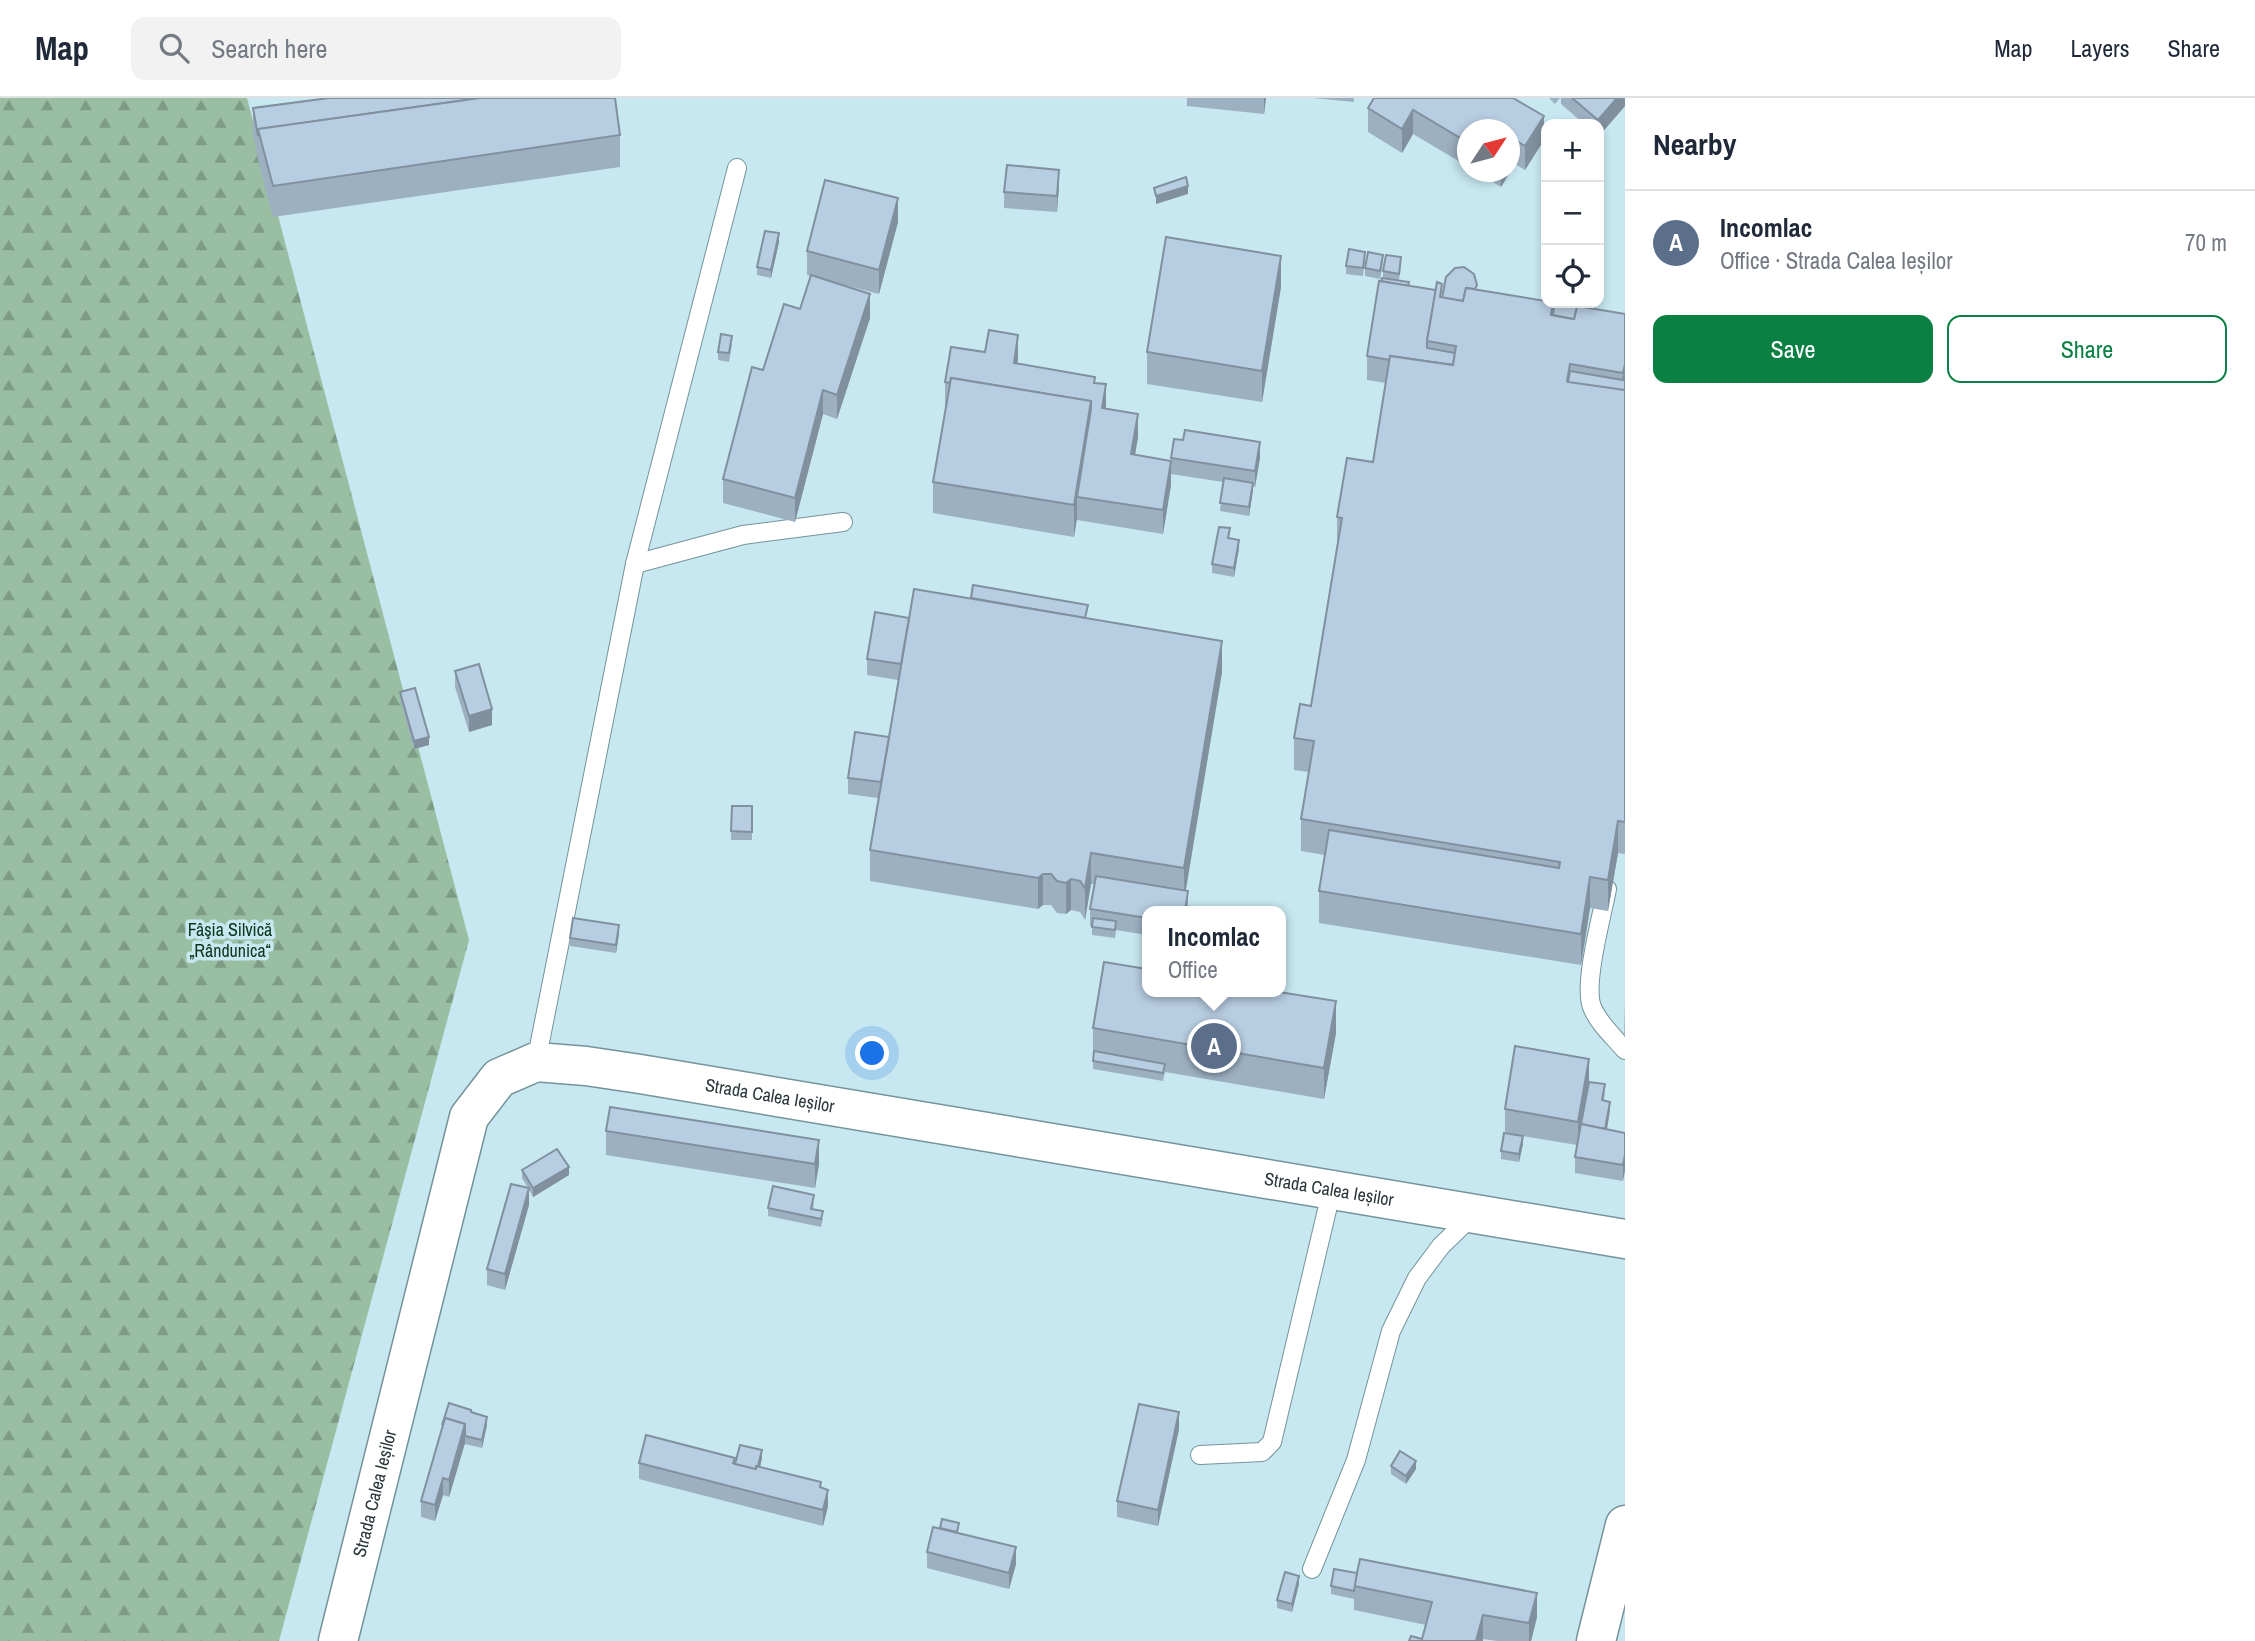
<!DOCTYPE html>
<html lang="en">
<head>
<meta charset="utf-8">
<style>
	body { margin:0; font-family:"Archivo Narrow",sans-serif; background:#f2f2f3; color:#1f2937 }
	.controls { position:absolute; right:21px; top:21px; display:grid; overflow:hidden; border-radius:14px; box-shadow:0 4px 10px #0003 }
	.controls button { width:63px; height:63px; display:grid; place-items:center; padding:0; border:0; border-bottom:2px solid #e0e1e3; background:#fff; color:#1f2937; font:35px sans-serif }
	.compass { position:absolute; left:1457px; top:21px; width:63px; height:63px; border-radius:50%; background:#fff; box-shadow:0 4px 10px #0003; rotate:54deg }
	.you { position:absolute; left:873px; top:956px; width:24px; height:24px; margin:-18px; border:5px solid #fff; border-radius:50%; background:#1a73e8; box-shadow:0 0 0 10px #1a73e833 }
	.badge { display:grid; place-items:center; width:46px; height:46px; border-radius:50%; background:#0b8043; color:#fff; font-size:23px; font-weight:700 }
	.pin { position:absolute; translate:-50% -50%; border:4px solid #fff; box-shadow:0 2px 7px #0006 }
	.popup { position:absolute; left:1142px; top:808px; width:144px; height:91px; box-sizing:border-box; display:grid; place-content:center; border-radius:14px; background:#fff; filter:drop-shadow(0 2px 5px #0005); font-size:23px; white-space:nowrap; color:#747a83 }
	.popup b { font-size:26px; color:#1f2937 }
	.popup::after { content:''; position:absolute; left:50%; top:100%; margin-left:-14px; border:14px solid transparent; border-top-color:#fff }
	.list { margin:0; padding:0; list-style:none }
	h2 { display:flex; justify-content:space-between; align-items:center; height:91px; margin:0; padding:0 28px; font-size:30px }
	h2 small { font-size:23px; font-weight:400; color:#747a83 }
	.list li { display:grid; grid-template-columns:46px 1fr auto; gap:21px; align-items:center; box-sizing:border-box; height:105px; padding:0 28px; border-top:2px solid #e0e1e3 }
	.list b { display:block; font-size:26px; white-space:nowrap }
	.list p { margin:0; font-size:23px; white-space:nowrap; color:#747a83 }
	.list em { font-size:23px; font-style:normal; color:#747a83 }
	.actions { display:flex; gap:14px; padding:21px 28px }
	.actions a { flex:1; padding:16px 0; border:2px solid #0b8043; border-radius:14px; text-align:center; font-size:24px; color:#0b8043 }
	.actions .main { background:#0b8043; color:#fff }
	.icon { flex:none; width:38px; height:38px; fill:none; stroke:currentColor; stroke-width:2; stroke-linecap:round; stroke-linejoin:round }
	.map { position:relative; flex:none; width:1625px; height:1543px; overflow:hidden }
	header { display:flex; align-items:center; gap:42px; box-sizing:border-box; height:98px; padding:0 35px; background:#fff; border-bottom:2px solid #e0e1e3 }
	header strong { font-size:33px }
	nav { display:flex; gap:38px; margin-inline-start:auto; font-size:24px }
	.search { width:490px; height:63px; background:#f2f2f3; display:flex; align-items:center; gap:18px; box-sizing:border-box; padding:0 24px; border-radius:14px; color:#747a83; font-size:26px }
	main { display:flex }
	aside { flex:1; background:#fff }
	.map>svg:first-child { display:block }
	.forest { fill:url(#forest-firs) }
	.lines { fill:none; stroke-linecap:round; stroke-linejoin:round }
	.service-casing { stroke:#74939a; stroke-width:20 }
	.tertiary-casing { stroke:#74939a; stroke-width:41 }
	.service { stroke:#fff; stroke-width:18 }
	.tertiary { stroke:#fff; stroke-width:38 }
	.wall { fill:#9db0c2 }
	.shaded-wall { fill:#80909e }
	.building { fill:#b7cde1; stroke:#80909e; stroke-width:2 }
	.labels { text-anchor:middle; stroke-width:7; stroke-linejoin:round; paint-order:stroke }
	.park-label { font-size:18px; fill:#0c361c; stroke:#c7e8f0 }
	.street-label { font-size:18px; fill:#2a373a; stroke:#c7e8f0 }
</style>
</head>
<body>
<header>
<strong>Map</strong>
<div class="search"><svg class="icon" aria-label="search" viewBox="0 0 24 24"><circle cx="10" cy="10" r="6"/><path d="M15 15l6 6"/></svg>Search here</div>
<nav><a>Map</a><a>Layers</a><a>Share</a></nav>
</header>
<main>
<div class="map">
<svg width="1625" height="1543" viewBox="0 0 1625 1543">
	<defs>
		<pattern id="forest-firs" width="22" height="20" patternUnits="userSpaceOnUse" patternTransform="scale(1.75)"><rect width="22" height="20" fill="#99bea2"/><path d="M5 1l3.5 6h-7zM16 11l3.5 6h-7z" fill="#7d9b85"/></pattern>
	</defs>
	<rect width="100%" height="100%" fill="#c7e8f0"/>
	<!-- forest -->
	<polygon class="forest" points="0,0 247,0 469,842 279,1543 0,1543"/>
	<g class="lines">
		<!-- service casing -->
		<g class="service-casing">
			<g id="service">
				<polyline points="635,466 743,437 843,424"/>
				<path d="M1607,791C1602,818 1583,886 1592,909C1598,925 1614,939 1625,952"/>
				<polyline points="536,964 635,466 737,70"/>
				<polyline points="1200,1357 1262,1354 1272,1344 1332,1091"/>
				<polyline points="1312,1471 1356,1362 1391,1233 1417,1180 1441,1148 1473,1117"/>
			</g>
		</g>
		<!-- tertiary casing -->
		<g class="tertiary-casing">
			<g id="tertiary">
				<path id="s1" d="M338,1543L469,1019L499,980L536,964L586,968L640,976L1625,1141"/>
				<polyline points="1596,1543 1625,1427"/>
			</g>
		</g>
		<!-- service -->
		<use href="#service" class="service"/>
		<!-- tertiary -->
		<use href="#tertiary" class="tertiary"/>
	</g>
	<!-- wall -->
	<g class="wall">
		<polygon points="1187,0 1266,0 1264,16 1187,8"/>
		<polygon points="1313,0 1354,0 1354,4"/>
		<polygon points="1515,0 1544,42 1525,72 1515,66 1501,89 1476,74 1509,74 1467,32 1467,68 1413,36 1402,55 1368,34 1368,10"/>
		<polygon points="1549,0 1560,0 1555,6"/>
		<polygon points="1561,0 1625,0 1625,8 1599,38 1599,26 1584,26 1561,6"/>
		<polygon points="253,10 620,37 620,69 273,119 258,62 253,34"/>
		<polygon points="1059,88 1057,114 1004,110 1004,94"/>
		<polygon points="898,124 879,196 833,184 870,220 837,321 823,316 795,424 723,405 723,381 763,272 800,211 811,178 807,177 807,153"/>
		<polygon points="779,144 771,180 757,177 757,169"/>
		<polygon points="1365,162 1363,178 1346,176 1346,168"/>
		<polygon points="1383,165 1380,181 1365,178 1365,170"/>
		<polygon points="1401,167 1399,182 1409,188 1442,200 1477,192 1553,214 1588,210 1625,216 1625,756 1618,755 1608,813 1590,810 1581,867 1319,825 1319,793 1325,757 1301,753 1301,721 1309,674 1294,672 1294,640 1311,608 1337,451 1337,419 1373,364 1386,285 1367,282 1367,258 1381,183 1383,180 1383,173"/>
		<polygon points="1281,189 1262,304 1147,286 1147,254"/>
		<polygon points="732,246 729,264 718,262 718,254"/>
		<polygon points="1018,261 1017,266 1095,285 1106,310 1138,339 1135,357 1171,387 1163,436 1077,422 1077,420 1074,439 933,415 933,384 946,308 945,308 945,284"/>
		<polygon points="1171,360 1260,360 1255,389 1253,389 1249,418 1220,413 1223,384 1171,376"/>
		<polygon points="1229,440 1239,450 1234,479 1212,475 1212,466"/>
		<polygon points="909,520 1088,520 1222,574 1186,792 1188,809 1187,813 1147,813 1147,837 1116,832 1115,840 1092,837 1092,828 1090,828 1090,811 1094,786 1091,786 1085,822 1080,814 1071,812 1066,816 1057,815 1051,807 1043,807 1038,811 870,783 870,752 878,700 848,696 848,680 889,639 898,582 867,577 867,561"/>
		<polygon points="455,573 492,627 469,634 455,589"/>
		<polygon points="400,594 429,647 414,651 400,602"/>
		<polygon points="732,708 752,708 752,742 731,742"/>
		<polygon points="619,836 616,855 570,848 570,840"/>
		<polygon points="1625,901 1625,939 1624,939"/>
		<polygon points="1093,930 1336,935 1324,1001 1165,974 1163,983 1093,971"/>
		<polygon points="1589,984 1605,995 1604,1002 1610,1012 1607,1031 1625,1035 1623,1083 1575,1075 1575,1059 1577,1047 1523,1038 1523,1046 1519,1064 1501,1061 1501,1053 1505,1035 1505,1011"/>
		<polygon points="606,1033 819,1066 815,1090 606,1057"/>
		<polygon points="522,1072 569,1077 533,1099 529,1092 529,1107 505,1192 487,1187 487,1171 528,1090 522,1080"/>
		<polygon points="814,1105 813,1111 823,1121 821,1129 768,1118 768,1110"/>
		<polygon points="471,1314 487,1327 482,1350 465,1346 465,1345 449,1399 443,1397 435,1423 421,1419 421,1403"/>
		<polygon points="1179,1331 1158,1428 1117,1419 1117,1403"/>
		<polygon points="735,1360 735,1366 762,1360 760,1369 821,1390 828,1408 823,1428 639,1381 639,1365"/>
		<polygon points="1391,1368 1416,1371 1406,1386 1391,1376"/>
		<polygon points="958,1435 1016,1466 1009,1491 927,1470 927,1454"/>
		<polygon points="1334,1471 1537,1519 1531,1543 1497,1543 1483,1541 1483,1543 1409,1543 1422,1541 1426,1527 1354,1512 1354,1501 1331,1496 1331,1488"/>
		<polygon points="1299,1486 1292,1514 1277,1510 1277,1502"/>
	</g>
	<!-- shaded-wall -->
	<g class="shaded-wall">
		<polygon points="1264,0 1266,0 1264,16"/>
		<polygon points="1617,0 1625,0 1625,8 1599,38 1598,22"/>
		<polygon points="1413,12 1413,36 1402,55 1402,31"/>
		<polygon points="1544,18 1544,42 1525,72 1525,48"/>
		<polygon points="1515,42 1515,66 1501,89 1501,74 1509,74 1509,51"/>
		<polygon points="1059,72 1059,88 1057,114 1057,98"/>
		<polygon points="1188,88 1188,96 1156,106 1156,98"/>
		<polygon points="898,100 898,124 879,196 879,172"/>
		<polygon points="779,135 779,144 771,180 771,172"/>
		<polygon points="1281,158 1281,189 1262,304 1262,273"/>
		<polygon points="870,196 870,220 837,321 837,297"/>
		<polygon points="1018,237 1018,261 1014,289 1014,265"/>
		<polygon points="1106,286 1106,310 1102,310"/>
		<polygon points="823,292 823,316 795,424 795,400"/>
		<polygon points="1091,303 1091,335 1077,399 1077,420 1074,439 1074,407"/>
		<polygon points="1138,316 1138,339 1131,380 1131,356"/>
		<polygon points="1260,344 1260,360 1255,389 1255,373"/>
		<polygon points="1171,363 1171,387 1163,436 1163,412"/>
		<polygon points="1253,385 1253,393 1249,418 1249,409"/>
		<polygon points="1239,442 1239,450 1234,479 1234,470"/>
		<polygon points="1222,543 1222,574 1184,802 1184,770"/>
		<polygon points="492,611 492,627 469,634 469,618"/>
		<polygon points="429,639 429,647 414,651 414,643"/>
		<polygon points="1618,723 1618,755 1608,813 1608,782"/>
		<polygon points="1091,755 1091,786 1085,822 1085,790"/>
		<polygon points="1043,776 1043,807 1038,811 1038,780"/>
		<polygon points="1590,779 1590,810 1581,867 1581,836"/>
		<polygon points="1071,781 1071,812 1066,816 1066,785"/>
		<polygon points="1188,793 1187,813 1185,813"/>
		<polygon points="619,827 619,836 616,855 616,847"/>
		<polygon points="1336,903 1336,935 1324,1001 1324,970"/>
		<polygon points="1589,961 1589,985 1578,1048 1578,1024"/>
		<polygon points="1610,1004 1610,1012 1605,1043 1605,1035"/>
		<polygon points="1523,1038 1523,1046 1519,1064 1519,1056"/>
		<polygon points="819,1042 819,1066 815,1090 815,1066"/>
		<polygon points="1625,1057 1625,1073 1623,1083 1623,1067"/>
		<polygon points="569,1069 569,1077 533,1099 533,1090"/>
		<polygon points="529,1090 529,1107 505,1192 505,1176"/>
		<polygon points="1179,1314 1179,1331 1158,1428 1158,1412"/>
		<polygon points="487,1319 487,1327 482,1350 482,1342"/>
		<polygon points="465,1326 465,1345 449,1399 449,1382"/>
		<polygon points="762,1352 762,1360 756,1387 756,1379"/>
		<polygon points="1416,1363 1416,1371 1406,1386 1406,1378"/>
		<polygon points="443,1380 443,1397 435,1423 435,1407"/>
		<polygon points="828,1392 828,1408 823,1428 823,1412"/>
		<polygon points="1016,1449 1016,1466 1009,1491 1009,1475"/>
		<polygon points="1299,1478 1299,1486 1292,1514 1292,1506"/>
		<polygon points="1537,1495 1537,1519 1531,1543 1529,1543 1529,1525"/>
		<polygon points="1483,1517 1483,1543 1476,1543"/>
	</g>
	<!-- building -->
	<g class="building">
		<polygon points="329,0 480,0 258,31 258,38 253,10"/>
		<polygon points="480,0 615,0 620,37 273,88 258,31"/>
		<polygon points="1374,0 1513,0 1544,18 1525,48 1515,42 1509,51 1509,32 1467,32 1467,44 1413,12 1402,31 1368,10"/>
		<polygon points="1572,0 1617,0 1598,22"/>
		<polygon points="1007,67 1059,72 1057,98 1004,94"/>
		<polygon points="1186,79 1188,88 1156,98 1154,90"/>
		<polygon points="825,82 898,100 879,172 807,153"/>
		<polygon points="765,133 779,135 771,172 757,169"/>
		<polygon points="1166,139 1281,158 1262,273 1147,254"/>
		<polygon points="1349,151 1365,154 1363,170 1346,168"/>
		<polygon points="1368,154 1383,157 1380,173 1365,170"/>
		<polygon points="1386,157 1401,159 1399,176 1383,173"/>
		<polygon points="1464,169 1474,176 1477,187 1475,191 1466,190 1463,203 1442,200 1446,179 1455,170"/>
		<polygon points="811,177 870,196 837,297 823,292 795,400 723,381 752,269 763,272 784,206 800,211"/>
		<polygon points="1382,180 1409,184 1408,188 1381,183"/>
		<polygon points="1379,183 1436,192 1427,243 1427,250 1455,255 1453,267 1390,258 1390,262 1367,258"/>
		<polygon points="1437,184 1442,186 1440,199 1463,203 1466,190 1546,203 1546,205 1553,205 1551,217 1574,221 1577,208 1625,216 1625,266 1623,275 1570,266 1567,283 1625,292 1625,724 1618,723 1608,782 1590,779 1581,836 1319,793 1329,732 1559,770 1560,764 1301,721 1314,643 1294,640 1300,606 1311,608 1342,420 1337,419 1347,360 1373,364 1390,258 1453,267 1456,248 1427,243"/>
		<polygon points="1554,205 1587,205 1588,206 1586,209 1577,208 1574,221 1553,217"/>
		<polygon points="989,232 1018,237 1014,265 1095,279 1094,285 1106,286 1102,310 1138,316 1131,356 1171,363 1163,412 1077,399 1091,311 1091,303 951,280 950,285 945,284 951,249 985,254"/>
		<polygon points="721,236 732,238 729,255 718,254"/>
		<polygon points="1570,273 1623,282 1625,273 1625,292 1568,284"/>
		<polygon points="951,280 1091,303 1074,407 933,384"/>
		<polygon points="1185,332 1260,344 1255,373 1171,360 1174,341 1183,342"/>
		<polygon points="1224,380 1253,385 1249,409 1220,405"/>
		<polygon points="1219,429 1230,430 1228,440 1239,442 1234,470 1212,466"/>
		<polygon points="973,487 1088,507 1085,520 971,500"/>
		<polygon points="914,491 1222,543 1184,770 1091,755 1085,790 1080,783 1071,781 1066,785 1057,783 1051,776 1043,776 1038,780 870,752"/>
		<polygon points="875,514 909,520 901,566 867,561"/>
		<polygon points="479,566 492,611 469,618 455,573"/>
		<polygon points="415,590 429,639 414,643 400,594"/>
		<polygon points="855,634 889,639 881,684 848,680"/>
		<polygon points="732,708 752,708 752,734 731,733"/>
		<polygon points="1096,778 1188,793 1185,813 1147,813 1147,820 1090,811"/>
		<polygon points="573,820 619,827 616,847 570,840"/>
		<polygon points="1093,820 1116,823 1115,832 1092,829"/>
		<polygon points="1104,864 1147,871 1147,894 1279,894 1336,903 1324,970 1093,930"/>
		<polygon points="1515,948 1589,961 1578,1024 1505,1011"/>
		<polygon points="1094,953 1165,966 1163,975 1093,963"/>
		<polygon points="1589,984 1605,986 1602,1002 1610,1004 1605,1031 1581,1026"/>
		<polygon points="610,1009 819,1042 815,1066 606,1033"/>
		<polygon points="1581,1026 1625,1035 1625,1057 1623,1067 1575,1059"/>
		<polygon points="1504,1035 1523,1038 1519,1056 1501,1053"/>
		<polygon points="557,1051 569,1069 533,1090 522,1072"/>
		<polygon points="511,1086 529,1090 505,1176 487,1171"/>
		<polygon points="773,1088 814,1097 811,1111 823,1113 821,1121 768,1110"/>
		<polygon points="449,1305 471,1312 471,1314 487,1319 482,1342 465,1338 465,1326 445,1320 442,1327"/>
		<polygon points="1139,1306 1179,1314 1158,1412 1117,1403"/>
		<polygon points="445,1320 465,1326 449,1382 443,1380 435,1407 421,1403"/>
		<polygon points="646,1337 735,1360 733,1365 756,1371 756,1368 821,1384 820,1389 828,1392 823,1412 639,1365"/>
		<polygon points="740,1347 762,1352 758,1368 756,1368 756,1371 735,1366"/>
		<polygon points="1400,1353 1416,1363 1406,1378 1391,1368"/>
		<polygon points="942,1421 959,1425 957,1434 940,1430"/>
		<polygon points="933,1429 1016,1449 1009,1475 927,1454"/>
		<polygon points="1360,1461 1537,1495 1529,1525 1483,1517 1476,1543 1409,1543 1411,1538 1422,1541 1432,1504 1354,1488"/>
		<polygon points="1334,1471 1357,1475 1354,1493 1331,1488"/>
		<polygon points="1285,1474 1299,1478 1292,1506 1277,1502"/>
	</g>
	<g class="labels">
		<!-- park labels -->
		<g class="park-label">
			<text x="230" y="838">Fâşia Silvică<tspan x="230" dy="21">„Rândunica“</tspan></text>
		</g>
		<!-- street labels -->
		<g class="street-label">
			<text dy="6" stroke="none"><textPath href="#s1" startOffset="866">Strada Calea Ieșilor</textPath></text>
			<text dy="6" stroke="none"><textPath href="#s1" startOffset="1433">Strada Calea Ieșilor</textPath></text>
			<text dy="6" stroke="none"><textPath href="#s1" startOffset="152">Strada Calea Ieșilor</textPath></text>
		</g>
	</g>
</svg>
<div class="controls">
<button>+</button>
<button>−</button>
<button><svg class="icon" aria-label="locate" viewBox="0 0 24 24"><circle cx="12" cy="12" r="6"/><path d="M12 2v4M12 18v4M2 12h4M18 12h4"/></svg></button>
</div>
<svg class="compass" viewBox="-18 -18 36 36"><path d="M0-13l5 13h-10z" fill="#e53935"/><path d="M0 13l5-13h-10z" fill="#747a83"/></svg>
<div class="you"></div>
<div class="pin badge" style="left:1214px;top:948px;background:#5c6f8a">A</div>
<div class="popup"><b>Incomlac</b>Office</div>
</div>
<aside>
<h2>Nearby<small></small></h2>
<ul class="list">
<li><span class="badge" style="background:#5c6f8a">A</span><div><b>Incomlac</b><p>Office · Strada Calea Ieșilor</p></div><em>70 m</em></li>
</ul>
<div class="actions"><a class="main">Save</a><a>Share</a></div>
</aside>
</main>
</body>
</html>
